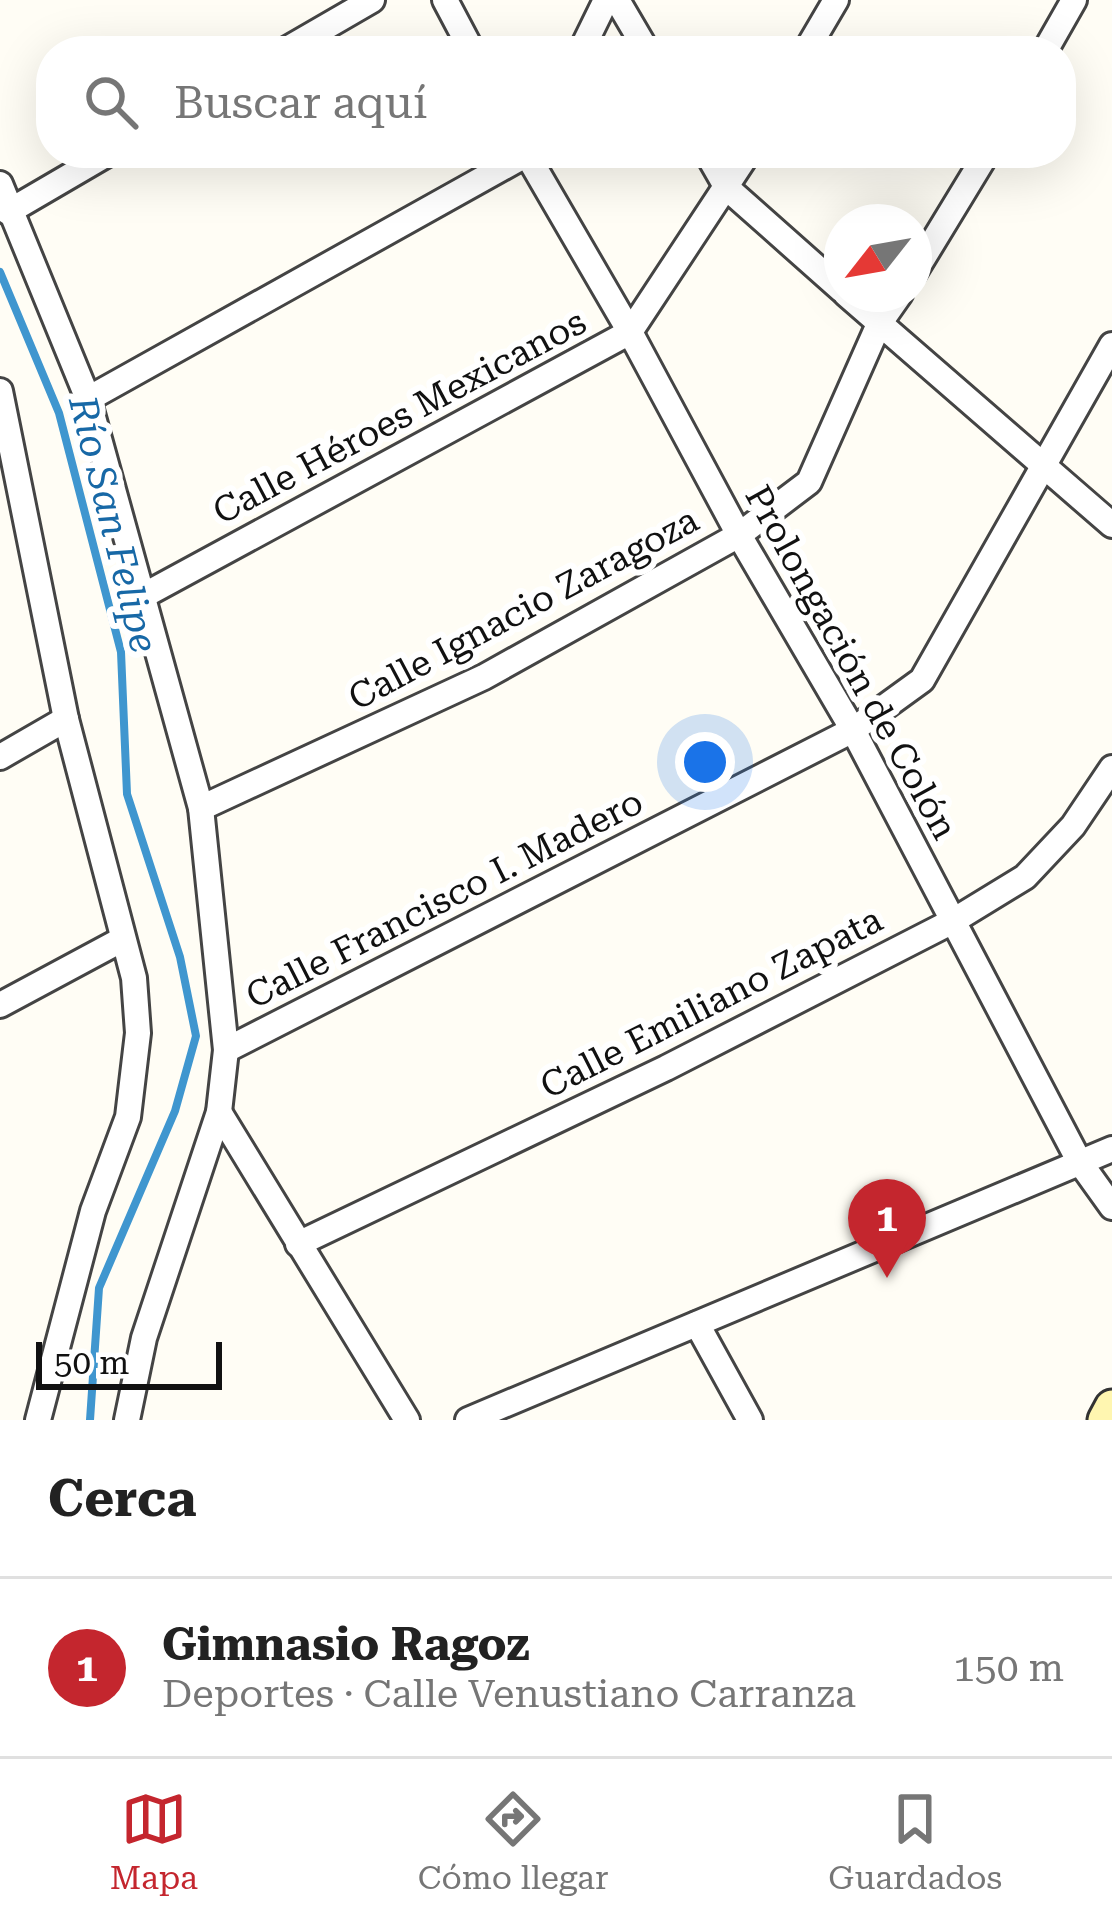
<!DOCTYPE html>
<html lang="es">
<head>
<meta charset="utf-8">
<style>
	body { margin:0; font-family:"Roboto Serif",serif; background:#f6f6f6; color:#222 }
	.compass { position:absolute; left:824px; top:204px; width:108px; height:108px; border-radius:50%; background:#fff; box-shadow:0 12px 48px #0002; rotate:239deg }
	.scale { position:absolute; left:36px; bottom:30px; width:186px; box-sizing:border-box; padding-left:12px; border:6px solid #111; border-top:0; font-size:33px; line-height:42px; white-space:nowrap; color:#111; -webkit-text-stroke:9px #fff; paint-order:stroke }
	.you { position:absolute; left:705px; top:762px; width:42px; height:42px; margin:-30px; border:9px solid #fff; border-radius:50%; background:#1a73e8; box-shadow:0 0 0 18px #1a73e833 }
	.badge { display:grid; place-items:center; width:78px; height:78px; border-radius:50%; background:#c4262e; color:#fff; font-size:39px; font-weight:700 }
	.pin { position:absolute; translate:-50% -99px; filter:drop-shadow(0 3px 6px #0008) }
	.pin::after { content:''; position:absolute; top:63px; width:42px; height:36px; background:inherit; clip-path:polygon(0 0,100% 0,50% 100%) }
	.list { margin:0; padding:0; list-style:none }
	h2 { display:flex; justify-content:space-between; align-items:center; height:156px; margin:0; padding:0 48px; font-size:51px }
	h2 small { font-size:39px; font-weight:400; color:#767676 }
	.list li { display:grid; grid-template-columns:78px 1fr auto; gap:36px; align-items:center; box-sizing:border-box; height:180px; padding:0 48px; border-top:3px solid #e0e0e0 }
	.list b { display:block; font-size:45px; white-space:nowrap }
	.list p { margin:0; font-size:39px; white-space:nowrap; color:#767676 }
	.list em { font-size:39px; font-style:normal; color:#767676 }
	.icon { flex:none; width:66px; height:66px; fill:none; stroke:currentColor; stroke-width:2; stroke-linecap:round; stroke-linejoin:round }
	.map { position:relative; flex:none; width:1112px; height:1420px; overflow:hidden }
	.search { position:absolute; background:#fff; box-shadow:0 12px 48px #0002; left:36px; right:36px; top:36px; height:132px; display:flex; align-items:center; gap:30px; box-sizing:border-box; padding:0 42px; border-radius:48px; color:#767676; font-size:45px }
	.sheet { height:336px; background:#fff }
	nav { display:flex; justify-content:space-around; align-items:center; box-sizing:border-box; height:168px; border-top:3px solid #e0e0e0; background:#fff; font-size:33px; color:#767676 }
	nav a { display:grid; justify-items:center; gap:6px }
	nav .on { color:#c4262e }
	.map>svg:first-child { display:block }
	.lines { fill:none; stroke-linecap:round; stroke-linejoin:round }
	.stream { stroke:#3f96cf; stroke-width:8 }
	.minor-casing { stroke:#444; stroke-width:30 }
	.secondary-casing { stroke:#333; stroke-width:39 }
	.minor { stroke:#fff; stroke-width:24 }
	.secondary { stroke:#fff6b0; stroke-width:33 }
	.labels { text-anchor:middle; stroke-width:12; stroke-linejoin:round; paint-order:stroke }
	.street-label { font-size:36px; fill:#111; stroke:#fff }
	.water-label { font-size:39px; font-style:italic; fill:#1768a6; stroke:#fff }
</style>
</head>
<body>
<div class="map">
<svg width="1112" height="1420" viewBox="0 0 1112 1420">
	<rect width="100%" height="100%" fill="#fffdf5"/>
	<g class="lines">
		<!-- stream -->
		<polyline class="stream" points="0,272 59,413 121,652 127,794 180,957 196,1036 175,1111 99,1288 90,1420"/>
		<!-- minor casing -->
		<g class="minor-casing">
			<g id="minor">
				<polyline points="445,0 472,51"/>
				<polyline points="617,0 647,51"/>
				<polyline points="284,51 372,0"/>
				<polyline points="581,51 606,0"/>
				<polyline points="806,51 836,0"/>
				<polyline points="1045,51 1074,0"/>
				<polyline points="526,153 630,332 739,535 853,730 1079,1161 1112,1207"/>
				<polyline points="707,153 727,188 842,290"/>
				<polyline points="0,184 88,399 201,808 226,1050 219,1112 144,1338 127,1420"/>
				<polyline points="8,212 109,153"/>
				<polyline points="914,273 987,153"/>
				<polyline points="846,294 1112,525"/>
				<polyline points="0,391 66,719 134,978 138,1033 128,1117 93,1211 38,1420"/>
				<polyline points="88,399 529,153"/>
				<polyline points="141,597 630,332 748,153"/>
				<polyline points="0,757 66,719"/>
				<polyline points="201,808 484,677 739,535 809,482 879,324 900,294"/>
				<polyline points="0,1005 123,939"/>
				<polyline points="226,1050 853,730 922,680 1112,345"/>
				<polyline points="219,1112 407,1420"/>
				<polyline points="298,1244 666,1068 953,921 1025,877 1073,826 1112,768"/>
				<polyline points="697,1324 750,1420"/>
				<polyline points="468,1420 1112,1149"/>
			</g>
		</g>
		<!-- secondary casing -->
		<g class="secondary-casing">
			<polyline id="secondary" points="1105,1420 1112,1407"/>
		</g>
		<!-- minor -->
		<use href="#minor" class="minor"/>
		<!-- secondary -->
		<use href="#secondary" class="secondary"/>
	</g>
	<g class="labels">
		<!-- street labels -->
		<g class="street-label">
			<text transform="translate(399 416) rotate(-28)" y="13">Calle Héroes Mexicanos</text>
			<text transform="translate(523 608) rotate(-28)" y="13">Calle Ignacio Zaragoza</text>
			<text transform="translate(852 662) rotate(61)" y="13">Prolongación de Colón</text>
			<text transform="translate(444 898) rotate(-27)" y="13">Calle Francisco I. Madero</text>
			<text transform="translate(711 1002) rotate(-27)" y="13">Calle Emiliano Zapata</text>
		</g>
		<!-- water labels -->
		<g class="water-label">
			<text transform="translate(114 524) rotate(76)" y="14">Río San Felipe</text>
		</g>
	</g>
</svg>
<svg class="compass" viewBox="-18 -18 36 36"><path d="M0-13l5 13h-10z" fill="#e53935"/><path d="M0 13l5-13h-10z" fill="#767676"/></svg>
<div class="scale">50 m</div>
<div class="you"></div>
<div class="pin badge" style="left:887px;top:1278px">1</div>
<div class="search"><svg class="icon" aria-label="search" viewBox="0 0 24 24"><circle cx="10" cy="10" r="6"/><path d="M15 15l6 6"/></svg>Buscar aquí</div>
</div>
<section class="sheet">
<h2>Cerca<small></small></h2>
<ul class="list">
<li><span class="badge">1</span><div><b>Gimnasio Ragoz</b><p>Deportes · Calle Venustiano Carranza</p></div><em>150 m</em></li>
</ul>
</section>
<nav>
<a class="on"><svg class="icon" aria-label="map" viewBox="0 0 24 24"><path d="M3 6l6-2 6 2 6-2v14l-6 2-6-2-6 2zM9 4v14M15 6v14"/></svg>Mapa</a>
<a><svg class="icon" aria-label="directions" viewBox="0 0 24 24"><path d="M12 3l9 9-9 9-9-9zM9 14v-3h6M13 9l2 2-2 2"/></svg>Cómo llegar</a>
<a><svg class="icon" aria-label="saved" viewBox="0 0 24 24"><path d="M7 4h10v16l-5-4-5 4z"/></svg>Guardados</a>
</nav>
</body>
</html>
